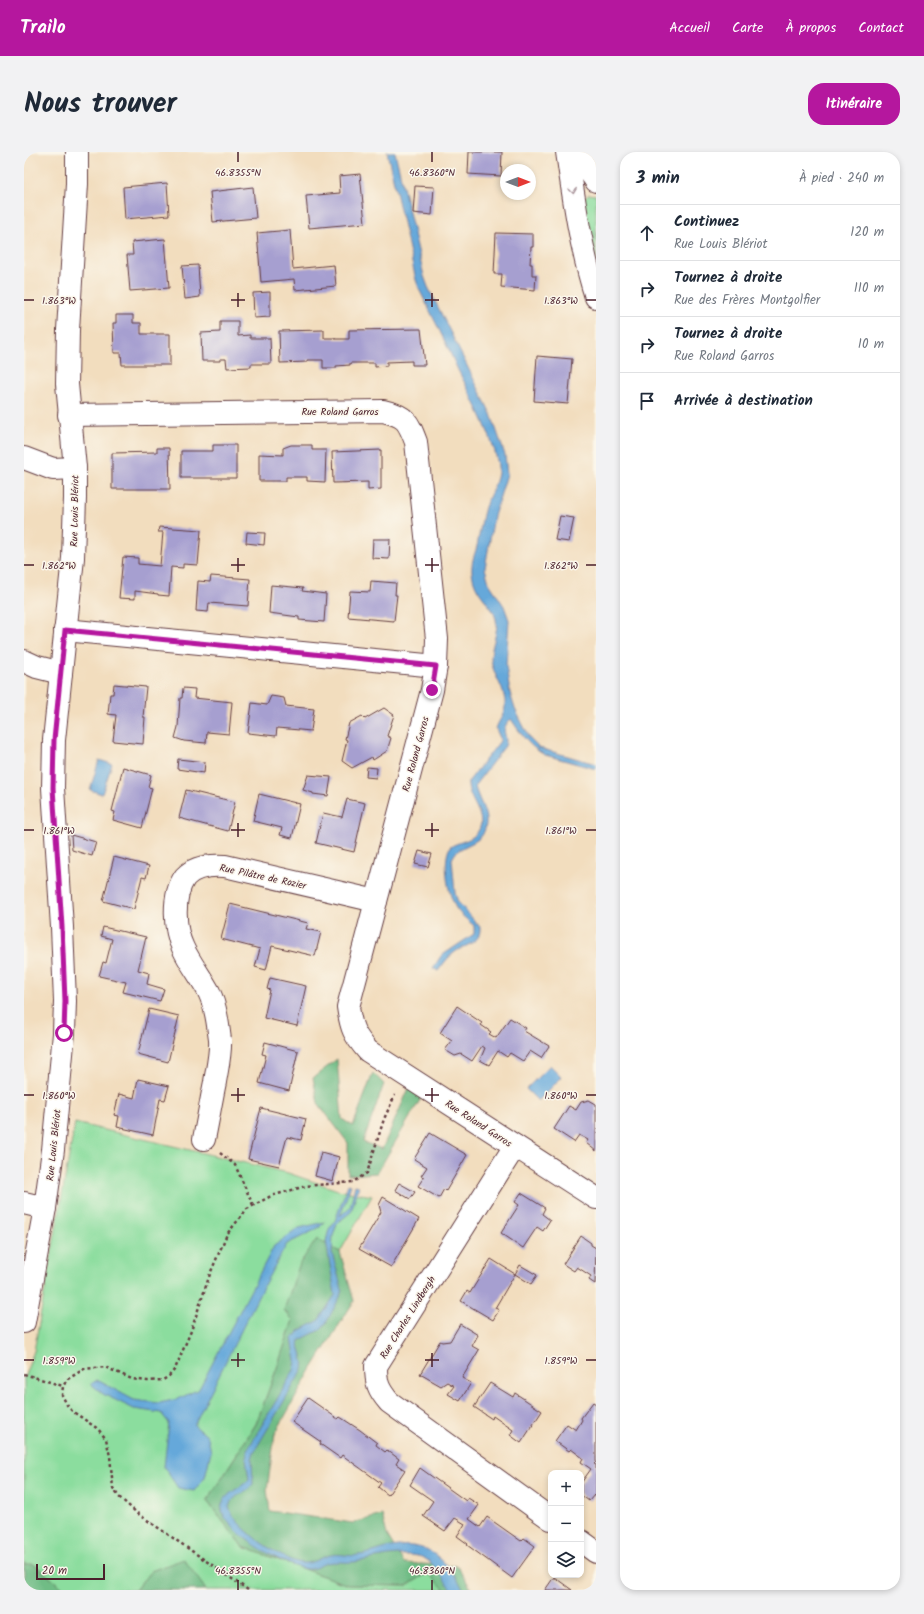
<!DOCTYPE html>
<html lang="fr">
<head>
<meta charset="utf-8">
<style>
	body { margin:0; font-family:Kalam,sans-serif; background:#f2f2f3; color:#1f2937 }
	.controls { position:absolute; right:12px; bottom:12px; display:grid; overflow:hidden; border-radius:8px; box-shadow:0 2px 6px #0003 }
	.controls button { width:36px; height:36px; display:grid; place-items:center; padding:0; border:0; border-bottom:1px solid #e0e1e3; background:#fff; color:#1f2937; font:20px sans-serif }
	.compass { position:absolute; left:476px; top:12px; width:36px; height:36px; border-radius:50%; background:#fff; box-shadow:0 2px 6px #0003; rotate:90deg }
	.scale { position:absolute; left:12px; bottom:10px; width:69px; box-sizing:border-box; padding-left:4px; border:2px solid #4a1f2b; border-top:0; font-size:11px; line-height:14px; white-space:nowrap; color:#4a1f2b; -webkit-text-stroke:3px #fbf7ec; paint-order:stroke }
	.stop { position:absolute; width:12px; height:12px; margin:-9px; border:3px solid #b5179e; border-radius:50%; background:#fff }
	.stop.end { background:#b5179e; border-color:#fff; box-shadow:0 1px 4px #0008 }
	.list { margin:0; padding:0; list-style:none }
	h2 { display:flex; justify-content:space-between; align-items:center; height:52px; margin:0; padding:0 16px; font-size:17px }
	h2 small { font-size:13px; font-weight:400; color:#747a83 }
	.list li { display:grid; grid-template-columns:26px 1fr auto; gap:12px; align-items:center; box-sizing:border-box; height:56px; padding:0 16px; border-top:1px solid #e0e1e3 }
	.list b { display:block; font-size:15px; white-space:nowrap }
	.list p { margin:0; font-size:13px; white-space:nowrap; color:#747a83 }
	.list em { font-size:13px; font-style:normal; color:#747a83 }
	.icon { flex:none; width:22px; height:22px; fill:none; stroke:currentColor; stroke-width:2; stroke-linecap:round; stroke-linejoin:round }
	.map { position:relative; flex:none; width:572px; height:1438px; overflow:hidden; border-radius:16px }
	header { display:flex; align-items:center; gap:24px; box-sizing:border-box; height:56px; padding:0 20px; background:#b5179e; color:#fff }
	header strong { font-size:19px }
	nav { display:flex; gap:22px; margin-inline-start:auto; font-size:14px }
	.intro { display:flex; align-items:center; justify-content:space-between; box-sizing:border-box; height:96px; padding:0 24px }
	h1 { margin:0; font-size:28px }
	.button { padding:10px 18px; border-radius:16px; background:#b5179e; color:#fff; font-size:14px; font-weight:700 }
	main { display:flex; gap:24px; padding:0 24px }
	aside { flex:1; background:#fff; border-radius:16px; box-shadow:0 2px 6px #0003 }
	.map>svg:first-child { display:block }
	.green { fill:#8bdd9e; stroke:#6a7e64 }
	.forest { fill:#70bc85; stroke:#5d6e58 }
	.water { fill:#65a8da; stroke:#586482 }
	.building { fill:#a69fd0 }
	.lines { fill:none; stroke-linecap:round; stroke-linejoin:round }
	.minor-casing { stroke:#633c41; stroke-width:24 }
	.path { stroke:#633c41; stroke-width:2.5; stroke-dasharray:3 3; stroke-linecap:butt }
	.minor { stroke:#fff; stroke-width:22 }
	.oneway { stroke:#ae9aa0 }
	.route { stroke:#b5179e; stroke-width:5 }
	.ticks { fill:none; stroke:#4a1f2b; stroke-width:1.5 }
	.labels { text-anchor:middle; stroke-width:3; stroke-linejoin:round; paint-order:stroke }
	.street-label { font-size:10px; fill:#4a1f2b; stroke:#fbf7ec }
	.ticks-label { font-size:10px; text-anchor:middle; fill:#4a1f2b; stroke:#fbf7ec; stroke-width:3; stroke-linejoin:round; paint-order:stroke }
</style>
</head>
<body>
<header>
<strong>Trailo</strong>
<nav><a>Accueil</a><a>Carte</a><a>À propos</a><a>Contact</a></nav>
</header>
<div class="intro"><h1>Nous trouver</h1><a class="button">Itinéraire</a></div>
<main>
<div class="map">
<svg width="572" height="1438" viewBox="0 0 572 1438">
	<rect width="100%" height="100%" fill="#fbf7ec"/>
	<filter id="ink" filterUnits="userSpaceOnUse"><feTurbulence type="fractalNoise" baseFrequency=".025" numOctaves="2"/><feDisplacementMap in="SourceGraphic" scale="8" xChannelSelector="R" yChannelSelector="G"/><feConvolveMatrix kernelMatrix="1 2 1 2 8 2 1 2 1" color-interpolation-filters="sRGB"/></filter>
	<filter id="wash" filterUnits="userSpaceOnUse"><feTurbulence type="fractalNoise" baseFrequency=".012" numOctaves="4" result="noise"/><feDisplacementMap in="SourceGraphic" scale="16" xChannelSelector="R" yChannelSelector="G"/><feGaussianBlur stdDeviation="0.9" result="paint"/><feColorMatrix in="noise" values="0 0 0 0 0 0 0 0 0 0 0 0 0 0 0 0 0 1.4 0 .05"/><feComposite in="paint" operator="in"/></filter>
	<g filter="url(#wash)">
		<rect width="100%" height="100%" fill="#f2ddbe"/>
		<!-- green -->
		<g class="green">
			<polygon points="564,42 572,43 572,117 558,48"/>
			<polygon points="51,971 264,1021 314,1038 348,1044 316,1100 293,1087 260,1158 269,1168 253,1216 232,1272 183,1349 219,1395 324,1433 382,1434 404,1421 421,1438 182,1438 159,1408 127,1419 111,1438 41,1438 10,1413 0,1412 0,1226 10,1199"/>
		</g>
		<!-- forest -->
		<g class="forest">
			<polygon points="313,907 318,967 329,974 349,921 360,932 339,990 358,997 385,936 399,943 353,1021 324,1023 324,991 294,951 289,926"/>
			<polygon points="293,1087 316,1100 330,1149 287,1218 251,1282 243,1338 246,1359 329,1371 358,1363 363,1383 380,1411 433,1414 448,1438 421,1438 404,1421 382,1434 324,1433 219,1395 183,1349 232,1272 253,1216 269,1168 260,1158 276,1111"/>
			<polygon points="160,1407 182,1438 111,1438 127,1419"/>
			<polygon points="0,1412 10,1412 41,1438 0,1438"/>
		</g>
		<!-- water -->
		<g class="water">
			<path d="M363,0H371L400,124L404,135L467,262L481,303L483,322L470,364L461,416L465,431L480,454L485,468L482,514L486,541L491,557L506,587L515,596L572,612V617L521,603C505,595 497,582 487,567C474,579 485,582 481,594L451,633C453,648 466,661 461,677C457,694 434,691 428,707L431,741L434,750L456,775C457,792 442,792 431,800C424,805 419,812 414,819L409,816L417,804L450,782V774C444,768 436,763 432,756C424,743 418,709 426,695C434,690 445,689 451,683C468,666 442,648 444,630L476,589V586L472,577C474,569 480,564 481,555C483,538 468,523 467,506C467,493 475,480 472,467C468,450 450,443 448,420C447,410 451,402 453,394C456,381 457,368 461,355C465,344 472,333 474,321C477,299 445,239 434,218C422,191 409,165 396,139L392,128Z"/>
			<polygon points="75,608 88,612 78,642 66,638"/>
			<polygon points="526,913 538,925 514,949 502,937"/>
			<path d="M324,1032L327,1033L316,1064L326,1055L331,1033L335,1034L327,1060L313,1071L309,1084L308,1101L318,1137L316,1145L302,1171L296,1178L276,1188C273,1198 282,1206 279,1217L230,1300L228,1307L229,1332C223,1341 208,1343 205,1355C209,1368 222,1378 232,1387C245,1396 265,1411 281,1411C290,1411 298,1404 307,1403C316,1401 325,1405 335,1403C346,1402 356,1397 367,1395C406,1388 421,1408 440,1438H427C419,1426 409,1407 394,1404C373,1400 351,1407 330,1410C321,1411 312,1409 303,1411C296,1413 290,1418 283,1417C263,1416 192,1376 198,1352C201,1342 217,1335 225,1328L222,1306L224,1297L270,1218L272,1209L268,1187L275,1179L294,1169L311,1143L302,1089L305,1077L311,1069Z"/>
			<polygon points="301,1070 291,1078 263,1092 240,1133 170,1273 184,1285 187,1300 181,1325 170,1339 154,1336 140,1315 145,1271 137,1261 110,1257 79,1242 67,1232 73,1228 110,1248 135,1251 154,1247 175,1237 250,1094 275,1076"/>
		</g>
		<g id="blocks">
			<!-- building -->
			<g class="building">
				<polygon points="445,0 478,0 477,24 444,22"/>
				<polygon points="336,22 341,71 285,76 282,44 316,41 315,24"/>
				<polygon points="143,31 145,63 101,67 99,35"/>
				<polygon points="391,34 410,35 408,63 389,61"/>
				<polygon points="229,35 232,66 189,70 186,40"/>
				<polygon points="266,78 269,117 310,113 312,134 271,138 270,127 237,130 233,81"/>
				<polygon points="472,81 509,82 509,95 507,95 506,112 508,112 508,123 512,123 511,138 477,135 478,122 470,122"/>
				<polygon points="141,87 145,136 106,139 103,103 109,103 108,90"/>
				<polygon points="174,113 176,145 161,147 158,114"/>
				<polygon points="246,140 246,165 230,166 229,141"/>
				<polygon points="92,163 109,163 109,171 117,171 117,182 146,182 146,213 98,213 97,201 90,201 89,171 92,171"/>
				<polygon points="196,169 214,169 214,184 226,183 226,186 246,186 247,212 227,212 227,215 203,216 202,207 196,207 196,209 178,209 177,181 196,180"/>
				<polygon points="397,177 401,213 388,213 388,209 363,210 363,214 351,215 351,211 326,211 326,213 312,214 312,216 299,216 299,208 283,208 283,210 256,211 255,179 300,178 300,186 311,186 311,187 325,187 325,178"/>
				<polygon points="513,204 548,207 544,252 510,249"/>
				<polygon points="189,293 212,293 212,326 157,326 157,299 189,299"/>
				<polygon points="267,293 288,293 288,298 302,298 301,330 283,329 283,325 262,325 262,329 235,329 235,302 259,303 259,296"/>
				<polygon points="133,296 145,296 146,337 88,337 88,301 133,300"/>
				<polygon points="357,298 357,337 344,338 344,330 309,331 308,300"/>
				<polygon points="536,364 550,366 545,390 531,388"/>
				<polygon points="135,375 177,378 174,413 159,412 159,416 147,415 145,444 134,443 134,442 111,439 111,447 95,446 99,405 114,406 114,412 136,414 139,380 134,380"/>
				<polygon points="223,380 241,381 240,393 222,391"/>
				<polygon points="349,387 366,387 365,407 348,406"/>
				<polygon points="187,424 226,427 224,454 185,451 184,460 172,459 174,429 186,430"/>
				<polygon points="347,429 372,431 371,443 373,443 370,469 324,465 326,439 346,440"/>
				<polygon points="247,433 279,436 278,439 302,442 300,470 275,468 275,465 245,461"/>
				<polygon points="90,532 122,535 119,565 121,565 119,592 89,589 92,563 84,562 86,542 89,542"/>
				<polygon points="159,536 171,537 170,546 208,550 205,582 183,580 182,591 160,589 151,586 154,575 156,546 158,546"/>
				<polygon points="247,544 260,546 262,554 290,557 287,579 253,576 252,584 224,581 228,551 243,553"/>
				<polygon points="360,556 370,563 363,584 367,586 363,599 349,608 348,605 328,616 318,609 323,588 321,587 325,571 338,564 341,567"/>
				<polygon points="154,607 181,610 180,621 153,617"/>
				<polygon points="99,615 127,623 124,635 128,636 118,676 89,668 91,660 88,659"/>
				<polygon points="343,615 353,616 352,626 342,625"/>
				<polygon points="284,623 307,625 304,644 289,642 289,641 279,638"/>
				<polygon points="162,638 211,650 204,679 155,666"/>
				<polygon points="235,642 276,652 268,686 256,683 258,676 229,669"/>
				<polygon points="323,647 341,651 330,700 292,691 299,661 318,665"/>
				<polygon points="47,683 72,690 68,704 48,698"/>
				<polygon points="395,699 408,702 404,715 391,712"/>
				<polygon points="90,705 125,714 122,726 118,725 110,757 79,749"/>
				<polygon points="206,752 284,771 282,777 297,780 291,804 248,794 242,818 231,815 236,797 197,787"/>
				<polygon points="79,775 122,785 114,818 125,821 123,832 140,837 136,849 99,840 102,830 75,824 79,810 82,811 88,787 77,784"/>
				<polygon points="246,826 282,834 273,874 240,866 246,838 243,837"/>
				<polygon points="433,854 458,871 457,873 467,880 465,882 472,886 486,866 502,876 500,879 525,894 517,906 506,899 499,909 486,901 483,905 474,899 465,913 456,908 461,896 458,894 448,909 437,902 431,904 421,898 428,889 416,881"/>
				<polygon points="125,857 155,864 144,910 114,902"/>
				<polygon points="241,890 274,899 265,939 235,931 242,903 238,902"/>
				<polygon points="114,927 145,934 141,948 136,947 129,983 93,975 95,964 90,963 95,942 110,946"/>
				<polygon points="565,948 572,952 572,999 562,991 564,988 555,983 550,990 530,977 545,954 552,958 557,950"/>
				<polygon points="237,956 282,967 277,988 263,985 255,1014 224,1007"/>
				<polygon points="406,981 443,1003 422,1039 420,1037 415,1046 394,1034 400,1025 397,1024 403,1015 390,1007"/>
				<polygon points="297,1000 315,1005 309,1029 291,1024"/>
				<polygon points="375,1031 391,1040 386,1047 371,1038"/>
				<polygon points="497,1041 521,1056 518,1062 526,1068 519,1079 513,1075 499,1096 477,1081 495,1053 491,1050"/>
				<polygon points="359,1045 395,1067 367,1115 335,1097 357,1060 355,1053"/>
				<polygon points="557,1084 567,1091 567,1093 572,1096 571,1132 565,1128 567,1124 553,1115 550,1119 539,1112"/>
				<polygon points="467,1107 491,1122 471,1156 475,1158 469,1168 437,1149 443,1139 446,1141"/>
				<polygon points="496,1113 513,1123 507,1132 491,1122"/>
				<polygon points="436,1172 454,1183 448,1194 455,1198 438,1226 447,1231 436,1249 424,1242 430,1234 423,1230 417,1234 396,1222 416,1189 418,1190 426,1189"/>
				<polygon points="466,1231 489,1245 491,1241 518,1259 497,1291 486,1283 489,1278 469,1264 468,1267 450,1255"/>
				<polygon points="284,1246 314,1267 316,1265 336,1278 353,1291 352,1293 361,1300 363,1298 375,1307 372,1312 381,1318 364,1343 354,1335 357,1331 318,1303 316,1306 296,1292 297,1290 268,1270"/>
				<polygon points="569,1250 572,1252 572,1310 570,1312 572,1313 572,1345 570,1343 565,1349 557,1343 557,1331 567,1317 557,1310 559,1306 547,1297 545,1299 531,1289 543,1272 552,1278 558,1268 557,1266"/>
				<polygon points="396,1316 442,1349 444,1346 455,1353 445,1367 456,1375 463,1365 497,1389 500,1386 511,1394 488,1426 443,1393 444,1392 433,1384 441,1372 431,1366 421,1379 399,1364 409,1349 386,1333"/>
				<polygon points="530,1425 548,1438 521,1438"/>
			</g>
		</g>
	</g>
	<g filter="url(#ink)">
		<use href="#blocks" fill-opacity="0" stroke="#633c41" stroke-width="1"/>
		<g class="lines">
			<!-- minor casing -->
			<g class="minor-casing">
				<g id="minor">
					<path d="M543,0C550,49 557,98 572,145"/>
					<polyline points="552,0 572,29"/>
					<path d="M45,263L359,259C382,264 384,269 392,290L413,487L412,514L408,538L324,855C327,876 330,883 344,899L572,1046"/>
					<polyline points="0,306 29,317 51,316"/>
					<polyline points="41,478 412,514"/>
					<polyline points="0,509 13,515 37,521"/>
					<path d="M180,987C184,968 187,949 191,930C193,917 197,901 196,888C194,872 192,855 185,840C177,825 166,811 159,796C150,777 148,743 161,725C171,714 188,713 201,714L352,749"/>
					<path d="M491,994L352,1214C352,1231 354,1237 365,1250L527,1367"/>
					<polyline points="0,1051 21,1056"/>
					<polyline points="0,1170 21,1056 29,998 40,881 41,849 38,775 29,636 30,588 49,406 51,346 51,316 43,232 44,178 53,32 53,0"/>
					<polyline points="557,1389 572,1400"/>
				</g>
			</g>
			<!-- path -->
			<g class="path">
				<polyline points="196,1001 211,1013 229,1053"/>
				<polyline points="0,1222 39,1234"/>
				<polyline points="224,1438 113,1361 95,1345 89,1336 86,1304 82,1287 74,1277 48,1259 43,1253 38,1243 39,1234 44,1227 60,1217 81,1215 108,1227 123,1229 139,1228 145,1224 151,1217 167,1179 186,1122 203,1082 223,1057 247,1044 282,1034 329,1030 343,1021 360,967 371,943"/>
			</g>
			<!-- minor -->
			<use href="#minor" class="minor"/>
		</g>
		<!-- one-way arrows -->
		<defs><path id="oneway-chevron" d="M-2-3.5L2.5 0L-2 3.5" fill="none" stroke-width="1.6" stroke-linecap="round" stroke-linejoin="round"/></defs>
		<use class="oneway" href="#oneway-chevron" transform="translate(549 39) rotate(82)"/>
	</g>
	<g class="lines" filter="url(#ink)">
		<!-- route -->
		<polyline class="route" points="40,881 41,849 38,775 29,636 30,588 41,478 412,514 408,538"/>
	</g>
	<!-- ticks -->
	<path class="ticks" d="M214,0V10M408,0V10M214,141V155M408,141V155M0,148H10M207,148H221M401,148H415M562,148H572M214,406V420M408,406V420M0,413H10M207,413H221M401,413H415M562,413H572M214,671V685M408,671V685M0,678H10M207,678H221M401,678H415M562,678H572M214,936V950M408,936V950M0,943H10M207,943H221M401,943H415M562,943H572M214,1201V1215M408,1201V1215M0,1208H10M207,1208H221M401,1208H415M562,1208H572M214,1428V1438M408,1428V1438"/>
	<g class="labels">
		<!-- street labels -->
		<g class="street-label">
			<text x="316" y="263">Rue Roland Garros</text>
			<text transform="translate(50 359) rotate(-89)" y="4">Rue Louis Blériot</text>
			<text transform="translate(391 602) rotate(-75)" y="4">Rue Roland Garros</text>
			<text transform="translate(239 724) rotate(12)" y="4">Rue Pilâtre de Rozier</text>
			<text transform="translate(455 971) rotate(33)" y="4">Rue Roland Garros</text>
			<text transform="translate(29 993) rotate(-84)" y="4">Rue Louis Blériot</text>
			<text transform="translate(383 1165) rotate(-58)" y="4">Rue Charles Lindbergh</text>
		</g>
	</g>
	<g class="ticks-label">
		<text x="214" y="24">46.8355°N</text>
		<text x="408" y="24">46.8360°N</text>
		<text x="35" y="152">1.863°W</text>
		<text x="537" y="152">1.863°W</text>
		<text x="35" y="417">1.862°W</text>
		<text x="537" y="417">1.862°W</text>
		<text x="537" y="682">1.861°W</text>
		<text x="35" y="682">1.861°W</text>
		<text x="35" y="947">1.860°W</text>
		<text x="537" y="947">1.860°W</text>
		<text x="35" y="1212">1.859°W</text>
		<text x="537" y="1212">1.859°W</text>
		<text x="214" y="1422">46.8355°N</text>
		<text x="408" y="1422">46.8360°N</text>
	</g>
</svg>
<div class="controls">
<button>+</button>
<button>−</button>
<button><svg class="icon" aria-label="layers" viewBox="0 0 24 24"><path d="M12 4l9 5-9 5-9-5zM3 14l9 5 9-5"/></svg></button>
</div>
<svg class="compass" viewBox="-18 -18 36 36"><path d="M0-13l5 13h-10z" fill="#e53935"/><path d="M0 13l5-13h-10z" fill="#747a83"/></svg>
<div class="scale">20 m</div>
<div class="stop" style="left:40px;top:881px"></div>
<div class="stop end" style="left:408px;top:538px"></div>
</div>
<aside>
<h2>3 min<small>À pied · 240 m</small></h2>
<ul class="list">
<li><svg class="icon" aria-label="ahead" viewBox="0 0 24 24"><path d="M12 20V5M6 11l6-6 6 6"/></svg><div><b>Continuez</b><p>Rue Louis Blériot</p></div><em>120 m</em></li>
<li><svg class="icon" aria-label="right" viewBox="0 0 24 24"><path d="M7 20v-9h11M14 6l5 5-5 5"/></svg><div><b>Tournez à droite</b><p>Rue des Frères Montgolfier</p></div><em>110 m</em></li>
<li><svg class="icon" aria-label="right" viewBox="0 0 24 24"><path d="M7 20v-9h11M14 6l5 5-5 5"/></svg><div><b>Tournez à droite</b><p>Rue Roland Garros</p></div><em>10 m</em></li>
<li><svg class="icon" aria-label="arrive" viewBox="0 0 24 24"><path d="M6 21V4h12l-3 4 3 4H6"/></svg><div><b>Arrivée à destination</b></div></li>
</ul>
</aside>
</main>
</body>
</html>
